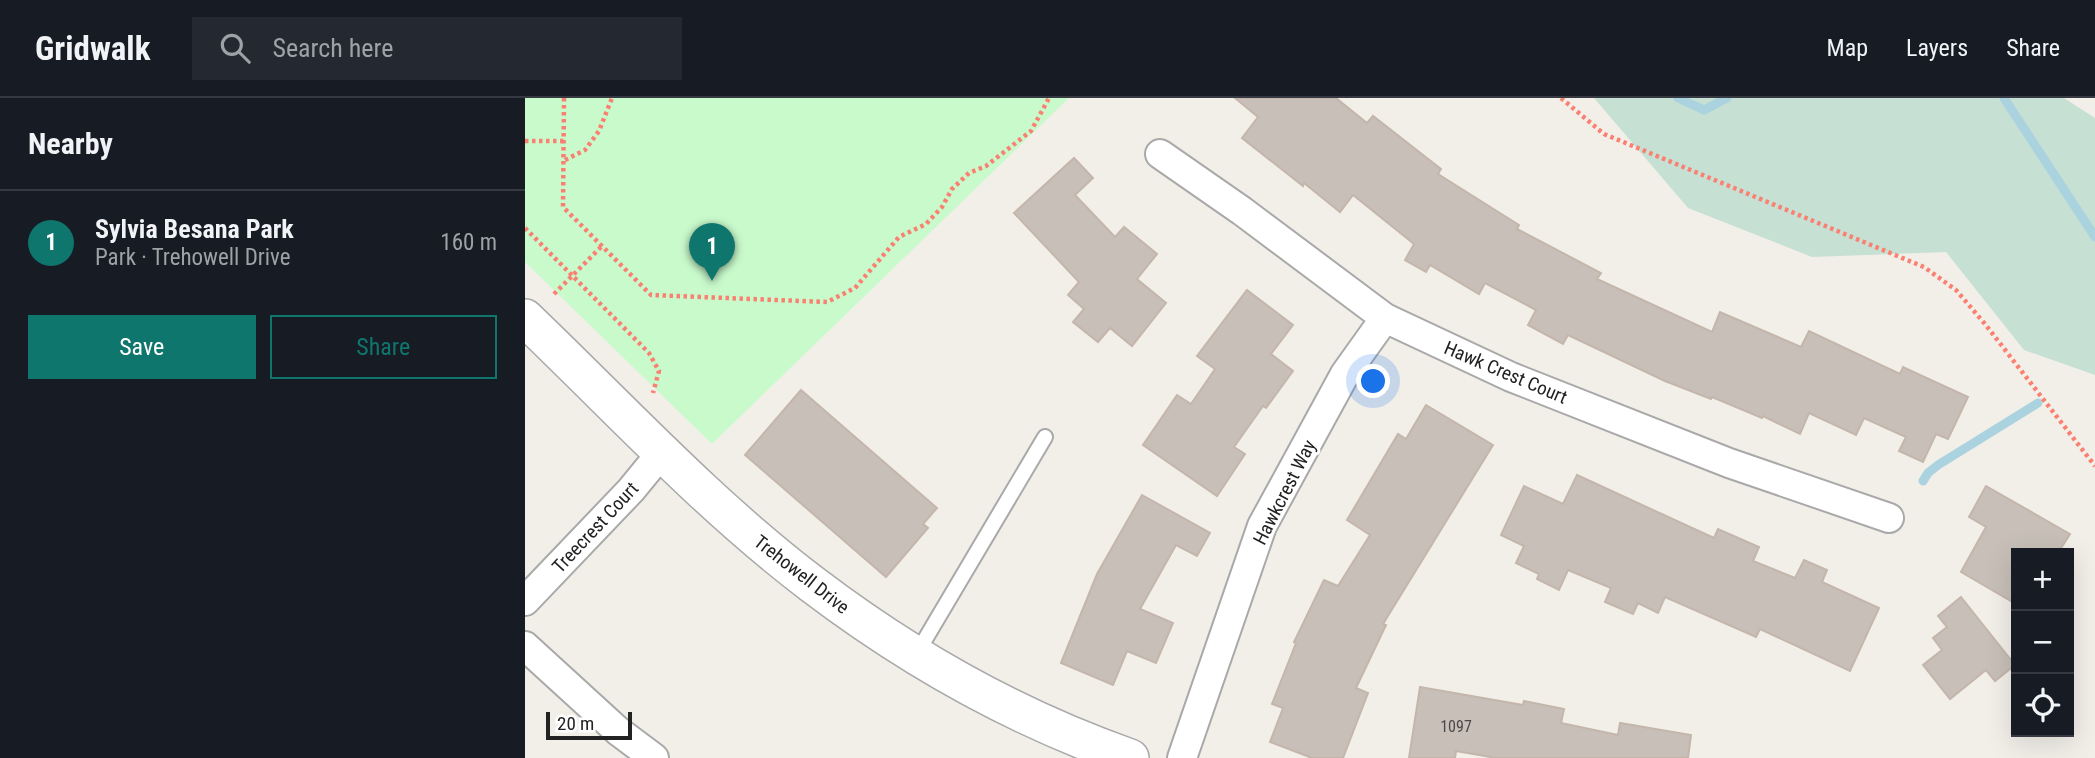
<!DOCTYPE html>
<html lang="en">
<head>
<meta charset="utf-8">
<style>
	body { margin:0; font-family:"Roboto Condensed",sans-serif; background:#242831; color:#f1f3f6 }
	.controls { position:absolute; right:21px; bottom:21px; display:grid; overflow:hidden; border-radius:0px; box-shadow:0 7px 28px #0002 }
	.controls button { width:63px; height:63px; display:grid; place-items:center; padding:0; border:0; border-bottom:2px solid #363941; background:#171b24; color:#f1f3f6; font:35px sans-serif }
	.scale { position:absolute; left:21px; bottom:18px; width:86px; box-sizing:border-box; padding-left:7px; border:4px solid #222; border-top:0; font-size:19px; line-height:24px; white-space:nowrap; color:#222; -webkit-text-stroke:5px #fff; paint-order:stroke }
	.you { position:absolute; left:849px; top:284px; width:24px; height:24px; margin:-18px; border:5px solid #fff; border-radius:50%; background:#1a73e8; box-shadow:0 0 0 10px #1a73e833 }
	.badge { display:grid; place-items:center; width:46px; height:46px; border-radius:50%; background:#0f766e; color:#fff; font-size:23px; font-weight:700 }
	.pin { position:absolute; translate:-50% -58px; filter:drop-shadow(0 2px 4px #0008) }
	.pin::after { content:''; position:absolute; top:37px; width:24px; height:21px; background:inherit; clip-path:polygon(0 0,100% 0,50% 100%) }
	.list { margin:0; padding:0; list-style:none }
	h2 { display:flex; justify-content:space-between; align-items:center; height:91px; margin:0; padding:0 28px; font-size:30px }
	h2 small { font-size:23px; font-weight:400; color:#9ea1a6 }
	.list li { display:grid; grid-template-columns:46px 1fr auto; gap:21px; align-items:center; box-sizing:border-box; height:105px; padding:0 28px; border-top:2px solid #363941 }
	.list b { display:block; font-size:26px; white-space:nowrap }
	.list p { margin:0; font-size:23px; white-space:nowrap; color:#9ea1a6 }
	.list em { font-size:23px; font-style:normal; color:#9ea1a6 }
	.actions { display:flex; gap:14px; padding:21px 28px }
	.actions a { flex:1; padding:16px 0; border:2px solid #0f766e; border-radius:0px; text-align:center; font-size:24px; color:#0f766e }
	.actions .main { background:#0f766e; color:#fff }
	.icon { flex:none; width:38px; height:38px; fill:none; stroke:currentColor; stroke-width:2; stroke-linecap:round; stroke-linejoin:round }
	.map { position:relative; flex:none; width:1570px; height:660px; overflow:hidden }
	header { display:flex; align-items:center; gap:42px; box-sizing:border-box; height:98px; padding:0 35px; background:#171b24; border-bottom:2px solid #363941 }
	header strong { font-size:33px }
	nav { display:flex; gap:38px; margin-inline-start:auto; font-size:24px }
	.search { width:490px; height:63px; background:#242831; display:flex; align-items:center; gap:18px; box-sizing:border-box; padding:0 24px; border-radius:0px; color:#9ea1a6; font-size:26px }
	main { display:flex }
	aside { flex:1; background:#171b24 }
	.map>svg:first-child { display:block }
	.wetland { fill:#c6e0d4 }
	.park { fill:#c8facc }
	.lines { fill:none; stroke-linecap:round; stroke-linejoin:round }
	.stream { stroke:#aad3df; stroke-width:9 }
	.building { fill:#c7bfb8; stroke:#c4b6ab; stroke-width:2 }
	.service-casing { stroke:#a9a9a9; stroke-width:18 }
	.minor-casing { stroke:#a9a9a9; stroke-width:32 }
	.tertiary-casing { stroke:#a9a9a9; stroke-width:40 }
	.path { stroke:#fa8072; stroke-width:4.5; stroke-dasharray:3.5 3.5; stroke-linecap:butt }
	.service { stroke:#fff; stroke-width:14 }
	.minor { stroke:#fff; stroke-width:28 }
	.tertiary { stroke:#fff; stroke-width:37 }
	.labels { text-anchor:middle; stroke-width:6; stroke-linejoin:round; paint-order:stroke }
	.number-label { font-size:16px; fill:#4b4948 }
	.street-label { font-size:19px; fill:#222; stroke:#fff }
</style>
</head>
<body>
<header>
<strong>Gridwalk</strong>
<div class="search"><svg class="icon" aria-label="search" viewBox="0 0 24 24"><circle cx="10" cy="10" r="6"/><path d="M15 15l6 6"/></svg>Search here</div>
<nav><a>Map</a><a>Layers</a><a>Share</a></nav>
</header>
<main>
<aside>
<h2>Nearby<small></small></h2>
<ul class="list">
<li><span class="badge">1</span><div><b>Sylvia Besana Park</b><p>Park · Trehowell Drive</p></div><em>160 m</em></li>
</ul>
<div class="actions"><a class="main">Save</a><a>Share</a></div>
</aside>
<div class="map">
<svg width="1570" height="660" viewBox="0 0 1570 660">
	<rect width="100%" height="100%" fill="#f2efe9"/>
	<!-- wetland -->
	<polygon class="wetland" points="1069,0 1539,0 1570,20 1570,277 1499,252 1421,154 1287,159 1163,110"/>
	<!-- park -->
	<polygon class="park" points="0,0 544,0 187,346 0,164"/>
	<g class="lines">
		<!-- stream -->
		<g class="stream">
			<polyline points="1153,0 1179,12 1202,0"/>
			<polyline points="1479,0 1570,139"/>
			<polyline points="1398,383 1403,375 1413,367 1513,305"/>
		</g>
	</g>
	<!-- building -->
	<g class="building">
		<polygon points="710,0 811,0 842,25 848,18 916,71 913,76 994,127 992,131 1076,175 1072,181 1187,234 1195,214 1276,249 1284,233 1375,276 1378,269 1443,299 1423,341 1411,336 1398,364 1374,353 1381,339 1339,320 1331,337 1284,315 1275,336 1238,318 1237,320 1187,299 1186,301 1140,283 1043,237 1038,246 1003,227 1011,212 960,185 954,196 905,167 901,174 880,162 889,146 828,97 815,114 779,85 778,88 717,40 733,19"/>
		<polygon points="549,60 568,80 550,97 590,139 599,129 632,156 612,181 641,205 607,248 585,230 573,244 548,224 559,211 543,197 554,184 489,115"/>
		<polygon points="722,192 768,227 746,256 768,273 741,310 738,308 709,349 720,356 692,398 618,347 652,297 666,306 690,271 672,258"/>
		<polygon points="276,292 412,410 398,426 403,430 361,479 220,357"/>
		<polygon points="901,307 968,347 858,526 861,527 831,590 843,595 818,660 787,660 745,644 758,610 747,606 771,545 769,544 799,482 813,488 845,437 822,422 873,336 881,341"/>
		<polygon points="1052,377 1189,440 1193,431 1234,449 1228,463 1270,480 1279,462 1302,472 1297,484 1354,510 1325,573 1235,531 1231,539 1140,499 1133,515 1113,505 1108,516 1080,504 1086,490 1043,472 1034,492 1012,481 1014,476 991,465 999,448 976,437 999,388 1038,406"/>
		<polygon points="1461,388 1545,436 1533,455 1491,455 1491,506 1436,474 1461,429 1444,419"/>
		<polygon points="617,397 685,435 672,458 651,447 615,511 648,525 631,565 602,553 588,587 536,565 572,476"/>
		<polygon points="1436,499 1490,567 1470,583 1461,572 1425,601 1398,567 1417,552 1408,540 1422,529 1413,518"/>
		<polygon points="895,589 998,607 999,603 1039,611 1036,625 1093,637 1095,625 1166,637 1163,660 971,660 931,653 930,660 884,660"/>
	</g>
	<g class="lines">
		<!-- service casing -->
		<g class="service-casing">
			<polyline id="service" points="392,555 520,339"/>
		</g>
		<!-- minor casing -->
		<g class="minor-casing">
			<g id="minor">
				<polyline points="635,56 717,113 860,220 986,279 1204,365 1364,420"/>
				<polyline points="0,503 106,392 138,353"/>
				<polyline points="0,548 93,633 129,660"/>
				<polyline points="657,660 737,428 820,276 860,220"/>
			</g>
		</g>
		<!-- tertiary casing -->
		<g class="tertiary-casing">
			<path id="tertiary" d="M0,220C94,310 183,407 287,486C383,559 491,620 605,660"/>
		</g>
		<!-- path -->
		<g class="path">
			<polyline points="39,0 38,109 126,197 302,204 330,190 374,139 401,126 417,109 427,91 444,75 461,68 506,33 524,0"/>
			<polyline points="1036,0 1079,36 1399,169 1431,192 1460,226 1570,368"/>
			<polyline points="0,43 40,43"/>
			<polyline points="40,62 60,52 74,33 87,0"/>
			<polyline points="0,130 124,255 134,273 128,295"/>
			<polyline points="29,196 76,149"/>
		</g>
		<!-- service -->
		<use href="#service" class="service"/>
		<!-- minor -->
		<use href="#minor" class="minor"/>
		<!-- tertiary -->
		<use href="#tertiary" class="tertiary"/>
	</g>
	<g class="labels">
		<!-- number labels -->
		<g class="number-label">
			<text x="931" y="634">1097</text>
		</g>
		<!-- street labels -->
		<g class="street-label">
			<text transform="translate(981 274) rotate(23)" y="7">Hawk Crest Court</text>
			<text transform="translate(759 394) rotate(-63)" y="7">Hawkcrest Way</text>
			<text transform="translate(70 429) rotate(-47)" y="7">Treecrest Court</text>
			<text transform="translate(277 476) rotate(38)" y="7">Trehowell Drive</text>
		</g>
	</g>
</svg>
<div class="controls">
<button>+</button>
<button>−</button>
<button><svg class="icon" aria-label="locate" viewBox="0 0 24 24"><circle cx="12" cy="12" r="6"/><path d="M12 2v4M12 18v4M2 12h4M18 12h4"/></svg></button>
</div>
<div class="scale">20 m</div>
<div class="you"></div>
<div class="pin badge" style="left:187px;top:183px">1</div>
</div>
</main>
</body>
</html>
